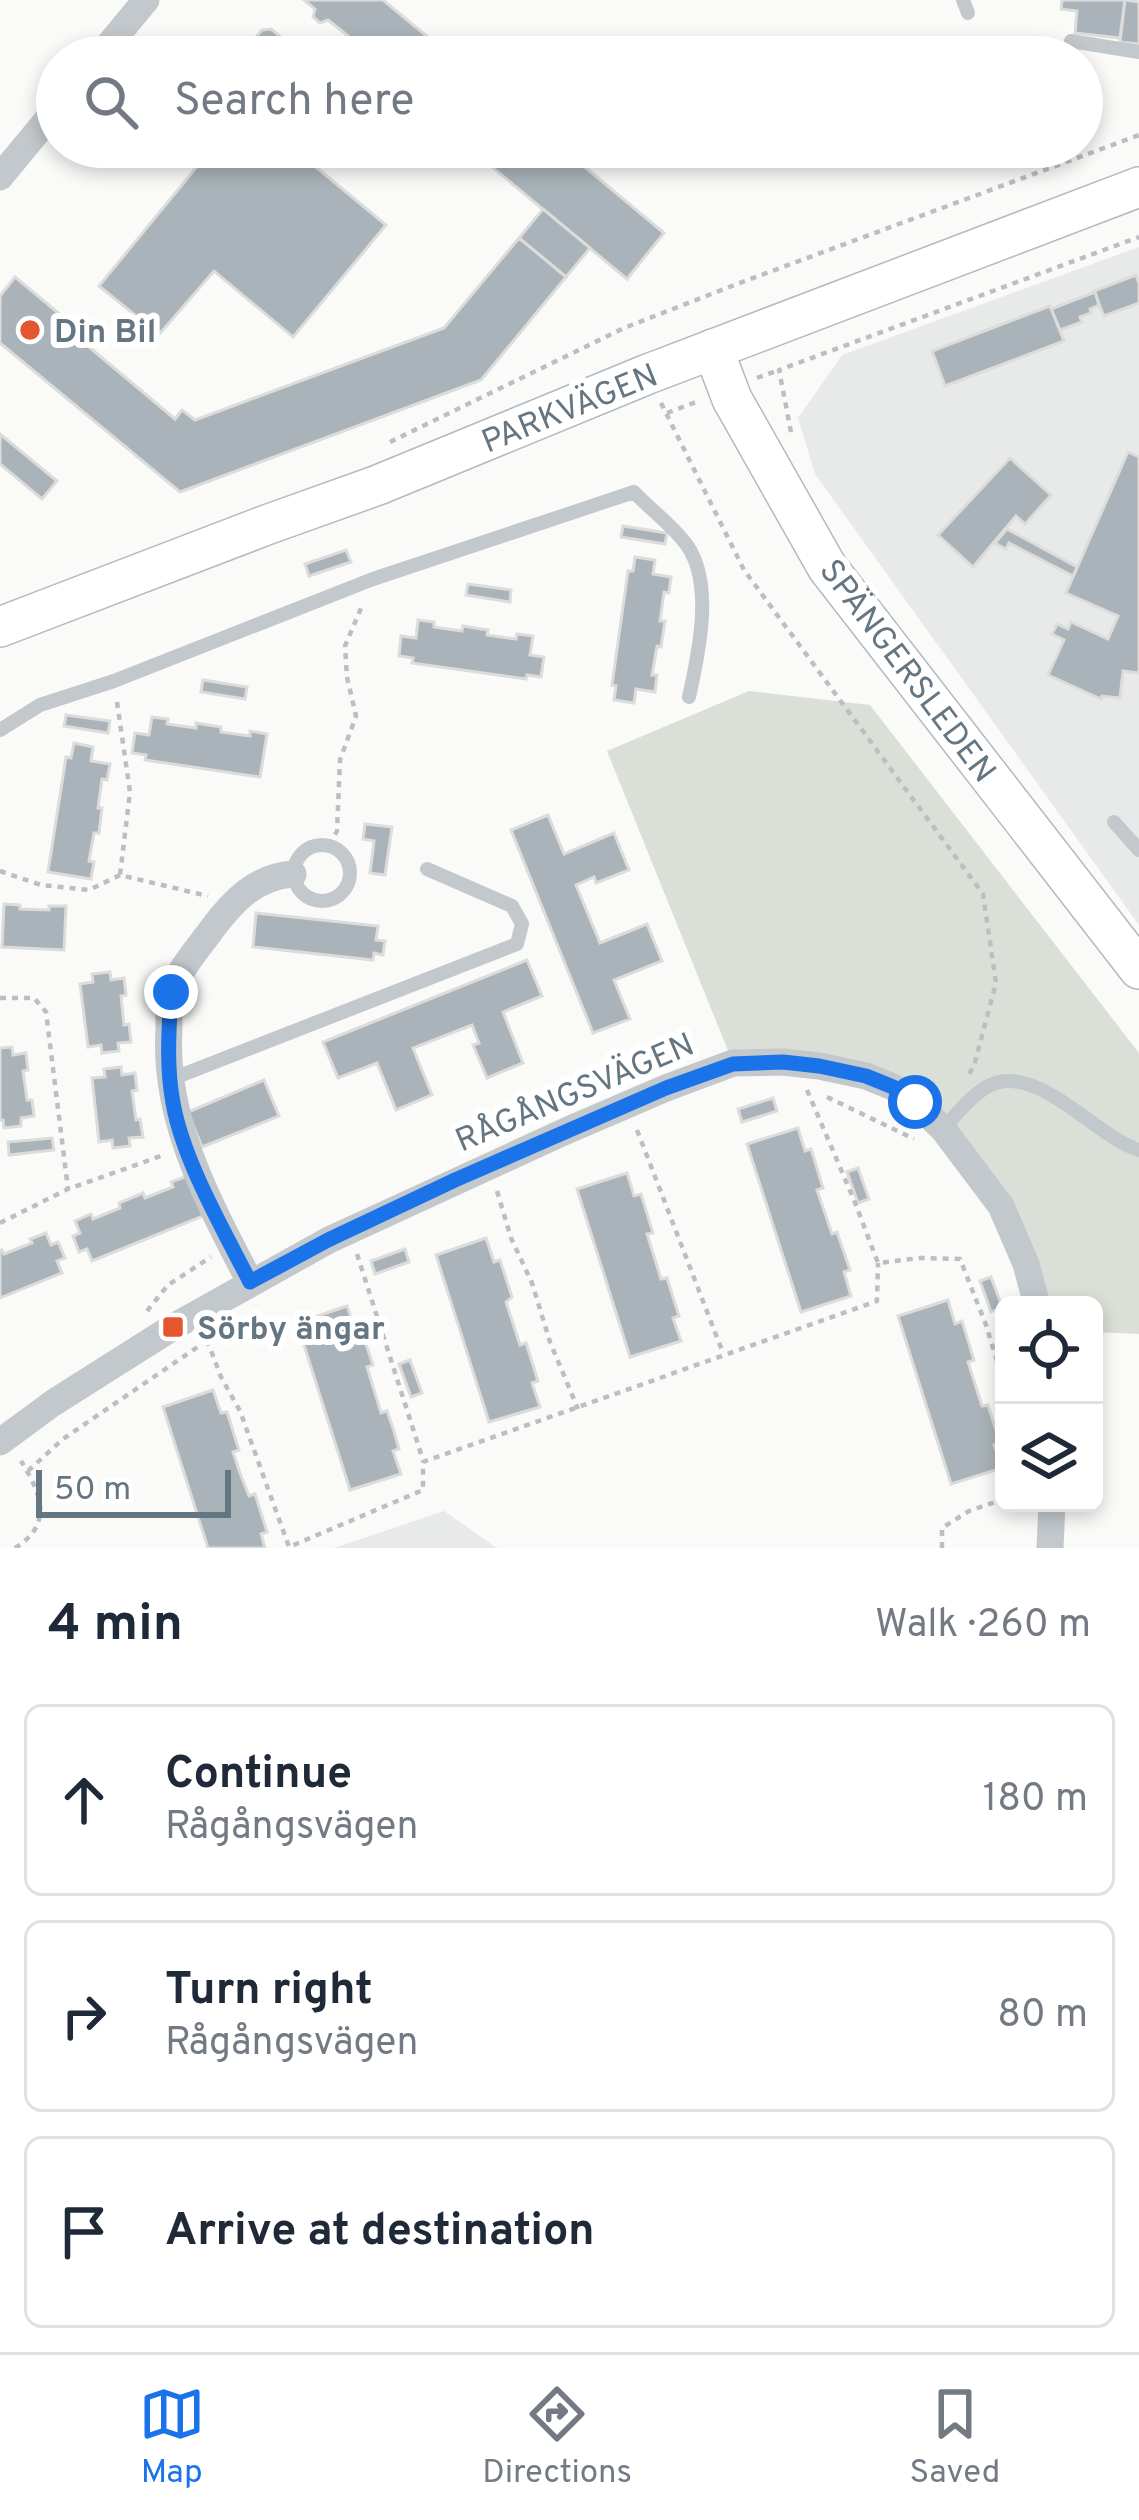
<!DOCTYPE html>
<html lang="en">
<head>
<meta charset="utf-8">
<style>
	body { margin:0; font-family:Overpass,sans-serif; background:#f6f6f7; color:#1f2937 }
	.controls { position:absolute; right:36px; bottom:36px; display:grid; overflow:hidden; border-radius:18px; box-shadow:0 6px 18px #0003 }
	.controls button { width:108px; height:108px; display:grid; place-items:center; padding:0; border:0; border-bottom:3px solid #e0e1e3; background:#fff; color:#1f2937; font:60px sans-serif }
	.scale { position:absolute; left:36px; bottom:30px; width:195px; box-sizing:border-box; padding-left:12px; border:6px solid #657683; border-top:0; font-size:33px; line-height:42px; white-space:nowrap; color:#657683; -webkit-text-stroke:9px #fff; paint-order:stroke }
	.stop { position:absolute; width:36px; height:36px; margin:-27px; border:9px solid #1a73e8; border-radius:50%; background:#fff }
	.stop.end { background:#1a73e8; border-color:#fff; box-shadow:0 3px 12px #0008 }
	.list { margin:0; padding:0; list-style:none }
	h2 { display:flex; justify-content:space-between; align-items:center; height:156px; margin:0; padding:0 48px; font-size:51px }
	h2 small { font-size:39px; font-weight:400; color:#747a83 }
	.list li { display:grid; grid-template-columns:78px 1fr auto; gap:36px; align-items:center; box-sizing:border-box; height:192px; margin:0 24px 24px; padding:0 24px; border:3px solid #e0e1e3; border-radius:18px }
	.list b { display:block; font-size:45px; white-space:nowrap }
	.list p { margin:0; font-size:39px; white-space:nowrap; color:#747a83 }
	.list em { font-size:39px; font-style:normal; color:#747a83 }
	.icon { flex:none; width:66px; height:66px; fill:none; stroke:currentColor; stroke-width:2; stroke-linecap:round; stroke-linejoin:round }
	.map { position:relative; flex:none; width:1139px; height:1548px; overflow:hidden }
	.search { position:absolute; background:#fff; box-shadow:0 6px 18px #0003; left:36px; right:36px; top:36px; height:132px; display:flex; align-items:center; gap:30px; box-sizing:border-box; padding:0 42px; border-radius:66px; color:#747a83; font-size:45px }
	.sheet { height:804px; background:#fff }
	nav { display:flex; justify-content:space-around; align-items:center; box-sizing:border-box; height:168px; border-top:3px solid #e0e1e3; background:#fff; font-size:33px; color:#747a83 }
	nav a { display:grid; justify-items:center; gap:6px }
	nav .on { color:#1a73e8 }
	.map>svg:first-child { display:block }
	.built { fill:#e8e9e9 }
	.green { fill:#dadfd7 }
	.building { fill:#aab3b9; stroke:#dcdcda; stroke-width:3 }
	.lines { fill:none; stroke-linecap:round; stroke-linejoin:round }
	.secondary-casing { stroke:#b3babf; stroke-width:42 }
	.path { stroke:#bbbfc2; stroke-width:4.5; stroke-dasharray:6 6; stroke-linecap:butt }
	.lane { stroke:#c3c8cc; stroke-width:14 }
	.street { stroke:#c3c8cc; stroke-width:27 }
	.secondary { stroke:#fff; stroke-width:39 }
	.route { stroke:#1a73e8; stroke-width:15 }
	.poi-dot { fill:#e4572e; stroke:#fff; stroke-width:4.5 }
	.labels { text-anchor:middle; stroke-width:12; stroke-linejoin:round; paint-order:stroke }
	.poi-label { font-size:33px; font-weight:bold; fill:#657683; stroke:#fff; text-anchor:start }
	.street-label { font-size:33px; fill:#657683; stroke:#fff }
</style>
</head>
<body>
<div class="map">
<svg width="1139" height="1548" viewBox="0 0 1139 1548">
	<rect width="100%" height="100%" fill="#fafaf8"/>
	<!-- built -->
	<g class="built">
		<polygon points="1139,247 1139,925 815,474 798,418 842,355"/>
		<polygon points="444,1511 497,1548 334,1548"/>
	</g>
	<!-- green -->
	<polygon class="green" points="749,691 870,705 1139,1053 1139,1334 1094,1332 1094,1305 1037,1305 1001,1206 893,1087 733,1063 607,751"/>
	<!-- building -->
	<g class="building">
		<polygon points="304,0 383,0 452,57 360,57 347,46 352,39 328,20 320,23 313,17 315,9"/>
		<polygon points="1062,0 1125,0 1120,38 1075,33 1077,11 1061,9"/>
		<polygon points="1125,0 1139,2 1139,44 1120,42"/>
		<polygon points="271,29 305,57 240,57 262,30"/>
		<polygon points="213,147 304,147 299,153 386,225 293,337 214,271 156,338 140,319 99,286"/>
		<polygon points="468,147 561,147 664,233 627,279"/>
		<polygon points="543,209 590,248 566,277 519,238"/>
		<polygon points="519,238 566,277 481,380 180,492 0,343 0,296 15,277 68,321 64,326 175,419 182,410 195,420 444,328"/>
		<polygon points="1136,275 1139,284 1139,303 1104,316 1094,291"/>
		<polygon points="1095,292 1099,305 1090,309 1091,313 1080,317 1082,322 1060,330 1051,309"/>
		<polygon points="1050,306 1064,341 945,386 932,351"/>
		<polygon points="0,434 57,481 42,499 0,464"/>
		<polygon points="1128,452 1139,457 1139,673 1123,671 1120,698 1102,696 1101,699 1048,675 1064,640 1052,634 1057,624 1068,629 1071,622 1108,639 1118,616 1066,593"/>
		<polygon points="1010,458 1051,495 1025,524 1016,516 973,567 938,535"/>
		<polygon points="623,526 667,533 665,544 621,537"/>
		<polygon points="1007,529 1077,567 1073,576 1009,543 1006,549 995,543"/>
		<polygon points="346,550 351,562 309,576 305,564"/>
		<polygon points="635,557 655,560 653,574 671,577 669,593 664,592 660,621 665,621 661,647 657,646 652,675 657,675 655,692 636,689 634,703 614,700 616,686 612,685 628,571 633,571"/>
		<polygon points="468,584 511,590 510,602 466,595"/>
		<polygon points="418,620 434,622 434,627 462,631 463,626 488,630 487,635 516,639 517,634 533,636 530,655 544,657 541,677 527,675 526,679 412,663 413,658 399,656 401,636 416,638"/>
		<polygon points="203,680 247,687 245,699 201,692"/>
		<polygon points="66,715 110,721 108,733 64,726"/>
		<polygon points="152,717 168,719 167,724 196,728 196,723 221,727 221,732 250,736 250,731 267,734 260,777 145,760 146,755 132,753 135,733 149,735"/>
		<polygon points="74,743 93,747 91,761 110,764 107,780 102,779 98,808 102,808 99,833 94,833 89,861 94,862 91,879 48,872 66,757 71,758"/>
		<polygon points="548,815 564,854 614,833 629,870 596,883 594,877 576,885 600,943 647,924 662,961 614,980 630,1019 593,1033 511,830"/>
		<polygon points="365,824 392,827 385,875 370,873 374,841 363,839"/>
		<polygon points="4,904 20,905 20,909 49,910 49,906 66,906 64,950 2,947"/>
		<polygon points="256,913 378,926 376,940 385,941 383,955 374,953 373,960 253,947"/>
		<polygon points="527,960 542,996 503,1012 523,1063 487,1078 473,1045 479,1043 472,1025 413,1048 432,1095 396,1110 377,1063 338,1078 323,1042"/>
		<polygon points="110,972 111,980 124,978 126,995 121,996 124,1025 129,1024 131,1042 118,1043 119,1051 102,1053 101,1045 88,1047 80,984 93,982 92,974"/>
		<polygon points="12,1047 13,1055 26,1053 28,1070 23,1071 27,1100 32,1100 34,1116 21,1118 21,1126 4,1128 3,1120 0,1120 0,1048"/>
		<polygon points="121,1067 122,1075 135,1073 137,1090 132,1091 136,1120 140,1119 143,1137 129,1138 130,1146 113,1148 112,1140 99,1142 92,1078 105,1077 104,1069"/>
		<polygon points="264,1080 279,1116 202,1147 188,1112"/>
		<polygon points="773,1098 777,1111 742,1122 738,1109"/>
		<polygon points="798,1128 805,1151 811,1149 823,1188 817,1190 832,1234 837,1232 850,1270 844,1272 851,1296 801,1312 747,1144"/>
		<polygon points="52,1138 54,1150 9,1155 8,1142"/>
		<polygon points="858,1168 869,1199 858,1203 847,1172"/>
		<polygon points="627,1173 634,1196 641,1194 653,1233 647,1234 661,1279 667,1278 679,1316 673,1318 681,1341 630,1357 577,1189"/>
		<polygon points="187,1176 203,1216 92,1261 87,1249 79,1252 73,1236 80,1233 75,1221 91,1214 93,1219 120,1208 119,1203 143,1193 145,1198 173,1187 171,1182"/>
		<polygon points="46,1233 51,1245 58,1242 65,1258 57,1261 62,1273 0,1298 0,1251 2,1250 4,1254 32,1243 30,1239"/>
		<polygon points="486,1238 494,1262 500,1260 512,1297 506,1302 520,1345 526,1343 538,1381 532,1383 540,1407 489,1422 436,1255"/>
		<polygon points="405,1249 409,1262 375,1274 371,1261"/>
		<polygon points="991,1277 1002,1307 991,1312 980,1281"/>
		<polygon points="948,1300 955,1324 962,1321 974,1360 968,1362 982,1406 988,1405 1000,1443 994,1445 1002,1468 951,1484 898,1316"/>
		<polygon points="347,1306 355,1329 361,1327 367,1347 373,1365 367,1367 381,1413 387,1411 394,1431 399,1449 393,1451 401,1474 350,1490 297,1323"/>
		<polygon points="410,1360 422,1393 411,1397 399,1364"/>
		<polygon points="213,1390 221,1413 227,1412 239,1450 233,1452 240,1473 249,1496 255,1494 267,1532 261,1534 265,1548 208,1548 163,1407"/>
	</g>
	<g class="lines">
		<!-- secondary casing -->
		<g class="secondary-casing">
			<g id="secondary">
				<polyline points="713,349 732,399 827,567 1139,969"/>
				<polyline points="0,627 269,524 378,485 648,374 1139,187"/>
			</g>
		</g>
		<!-- path -->
		<g class="path">
			<polyline points="757,378 779,370"/>
			<polyline points="661,403 744,570 983,894 996,983 975,1062 969,1075"/>
			<polyline points="667,413 696,402"/>
			<polyline points="791,432 779,370 1139,237"/>
			<polyline points="390,442 624,328 737,284 1139,135"/>
			<polyline points="117,702 130,792 120,875"/>
			<polyline points="329,845 337,831 340,760 356,716 347,677 345,646 362,606"/>
			<polyline points="0,871 41,885 89,890 120,875 208,896"/>
			<polyline points="0,998 34,998 46,1012 68,1189"/>
			<polyline points="807,1090 854,1200 878,1263 920,1258 960,1259 986,1325 1004,1384"/>
			<polyline points="827,1097 914,1139"/>
			<polyline points="637,1130 723,1353"/>
			<polyline points="497,1191 511,1238 532,1283 550,1342 578,1409"/>
			<polyline points="0,1223 68,1189 161,1156"/>
			<polyline points="357,1254 423,1460"/>
			<polyline points="147,1311 168,1285 211,1257"/>
			<polyline points="207,1340 221,1377 240,1411 289,1547 423,1490 423,1462 877,1301 878,1263"/>
			<polyline points="28,1471 63,1439 202,1344"/>
			<path d="M15,1548C54,1524 41,1493 21,1461"/>
			<polyline points="942,1548 942,1528 969,1511 1004,1499"/>
		</g>
		<!-- lane -->
		<g class="lane">
			<polyline points="963,0 968,13"/>
			<polyline points="1071,41 1139,52"/>
			<path d="M0,730L40,705L114,681L373,579L634,492C649,508 668,522 682,539C716,576 699,652 689,697"/>
			<polyline points="1114,822 1139,850"/>
			<circle cx="322" cy="873" r="28"/>
			<polyline points="169,1080 517,944 522,924 512,906 427,869"/>
			<path d="M943,1129C956,1115 969,1098 985,1088C1033,1057 1095,1137 1139,1150"/>
		</g>
		<!-- street -->
		<g class="street">
			<polyline points="99,57 146,0"/>
			<polyline points="0,177 57,108"/>
			<path d="M250,1282C209,1202 163,1121 169,1029C169,1018 168,1002 171,992C177,972 200,946 212,929C233,901 255,877 293,874"/>
			<polyline points="0,1442 53,1403 173,1327 329,1240 566,1131 666,1088 733,1063 783,1062 819,1066 866,1076 893,1087 915,1102 943,1129 1001,1206 1026,1264 1037,1305"/>
			<polyline points="1050,1548 1052,1503"/>
		</g>
		<!-- secondary -->
		<use href="#secondary" class="secondary"/>
	</g>
	<g class="lines">
		<!-- route -->
		<path class="route" d="M171,992C169,1029 166,1066 173,1103C183,1160 223,1229 250,1282L328,1240L455,1180L666,1088L733,1064L783,1062L819,1066L866,1076L893,1087L915,1102"/>
	</g>
	<!-- markers -->
	<g class="poi-dot">
		<circle cx="30" cy="330" r="12"/>
		<rect x="161" y="1315" width="24" height="24" rx="6"/>
	</g>
	<g class="labels">
		<!-- poi labels -->
		<g class="poi-label">
			<text x="54" y="342">Din Bil</text>
			<text x="197" y="1339">Sörby ängar</text>
		</g>
		<!-- street labels -->
		<g class="street-label">
			<text transform="translate(569 407) rotate(-22)" y="12">PARKVÄGEN</text>
			<text transform="translate(909 670) rotate(53)" y="12">SPÄNGERSLEDEN</text>
			<text transform="translate(574 1091) rotate(-23)" y="12">RÅGÅNGSVÄGEN</text>
		</g>
	</g>
</svg>
<div class="controls">
<button><svg class="icon" aria-label="locate" viewBox="0 0 24 24"><circle cx="12" cy="12" r="6"/><path d="M12 2v4M12 18v4M2 12h4M18 12h4"/></svg></button>
<button><svg class="icon" aria-label="layers" viewBox="0 0 24 24"><path d="M12 4l9 5-9 5-9-5zM3 14l9 5 9-5"/></svg></button>
</div>
<div class="scale">50 m</div>
<div class="stop" style="left:915px;top:1102px"></div>
<div class="stop end" style="left:171px;top:992px"></div>
<div class="search"><svg class="icon" aria-label="search" viewBox="0 0 24 24"><circle cx="10" cy="10" r="6"/><path d="M15 15l6 6"/></svg>Search here</div>
</div>
<section class="sheet">
<h2>4 min<small>Walk · 260 m</small></h2>
<ul class="list">
<li><svg class="icon" aria-label="ahead" viewBox="0 0 24 24"><path d="M12 20V5M6 11l6-6 6 6"/></svg><div><b>Continue</b><p>Rågångsvägen</p></div><em>180 m</em></li>
<li><svg class="icon" aria-label="right" viewBox="0 0 24 24"><path d="M7 20v-9h11M14 6l5 5-5 5"/></svg><div><b>Turn right</b><p>Rågångsvägen</p></div><em>80 m</em></li>
<li><svg class="icon" aria-label="arrive" viewBox="0 0 24 24"><path d="M6 21V4h12l-3 4 3 4H6"/></svg><div><b>Arrive at destination</b></div></li>
</ul>
</section>
<nav>
<a class="on"><svg class="icon" aria-label="map" viewBox="0 0 24 24"><path d="M3 6l6-2 6 2 6-2v14l-6 2-6-2-6 2zM9 4v14M15 6v14"/></svg>Map</a>
<a><svg class="icon" aria-label="directions" viewBox="0 0 24 24"><path d="M12 3l9 9-9 9-9-9zM9 14v-3h6M13 9l2 2-2 2"/></svg>Directions</a>
<a><svg class="icon" aria-label="saved" viewBox="0 0 24 24"><path d="M7 4h10v16l-5-4-5 4z"/></svg>Saved</a>
</nav>
</body>
</html>
